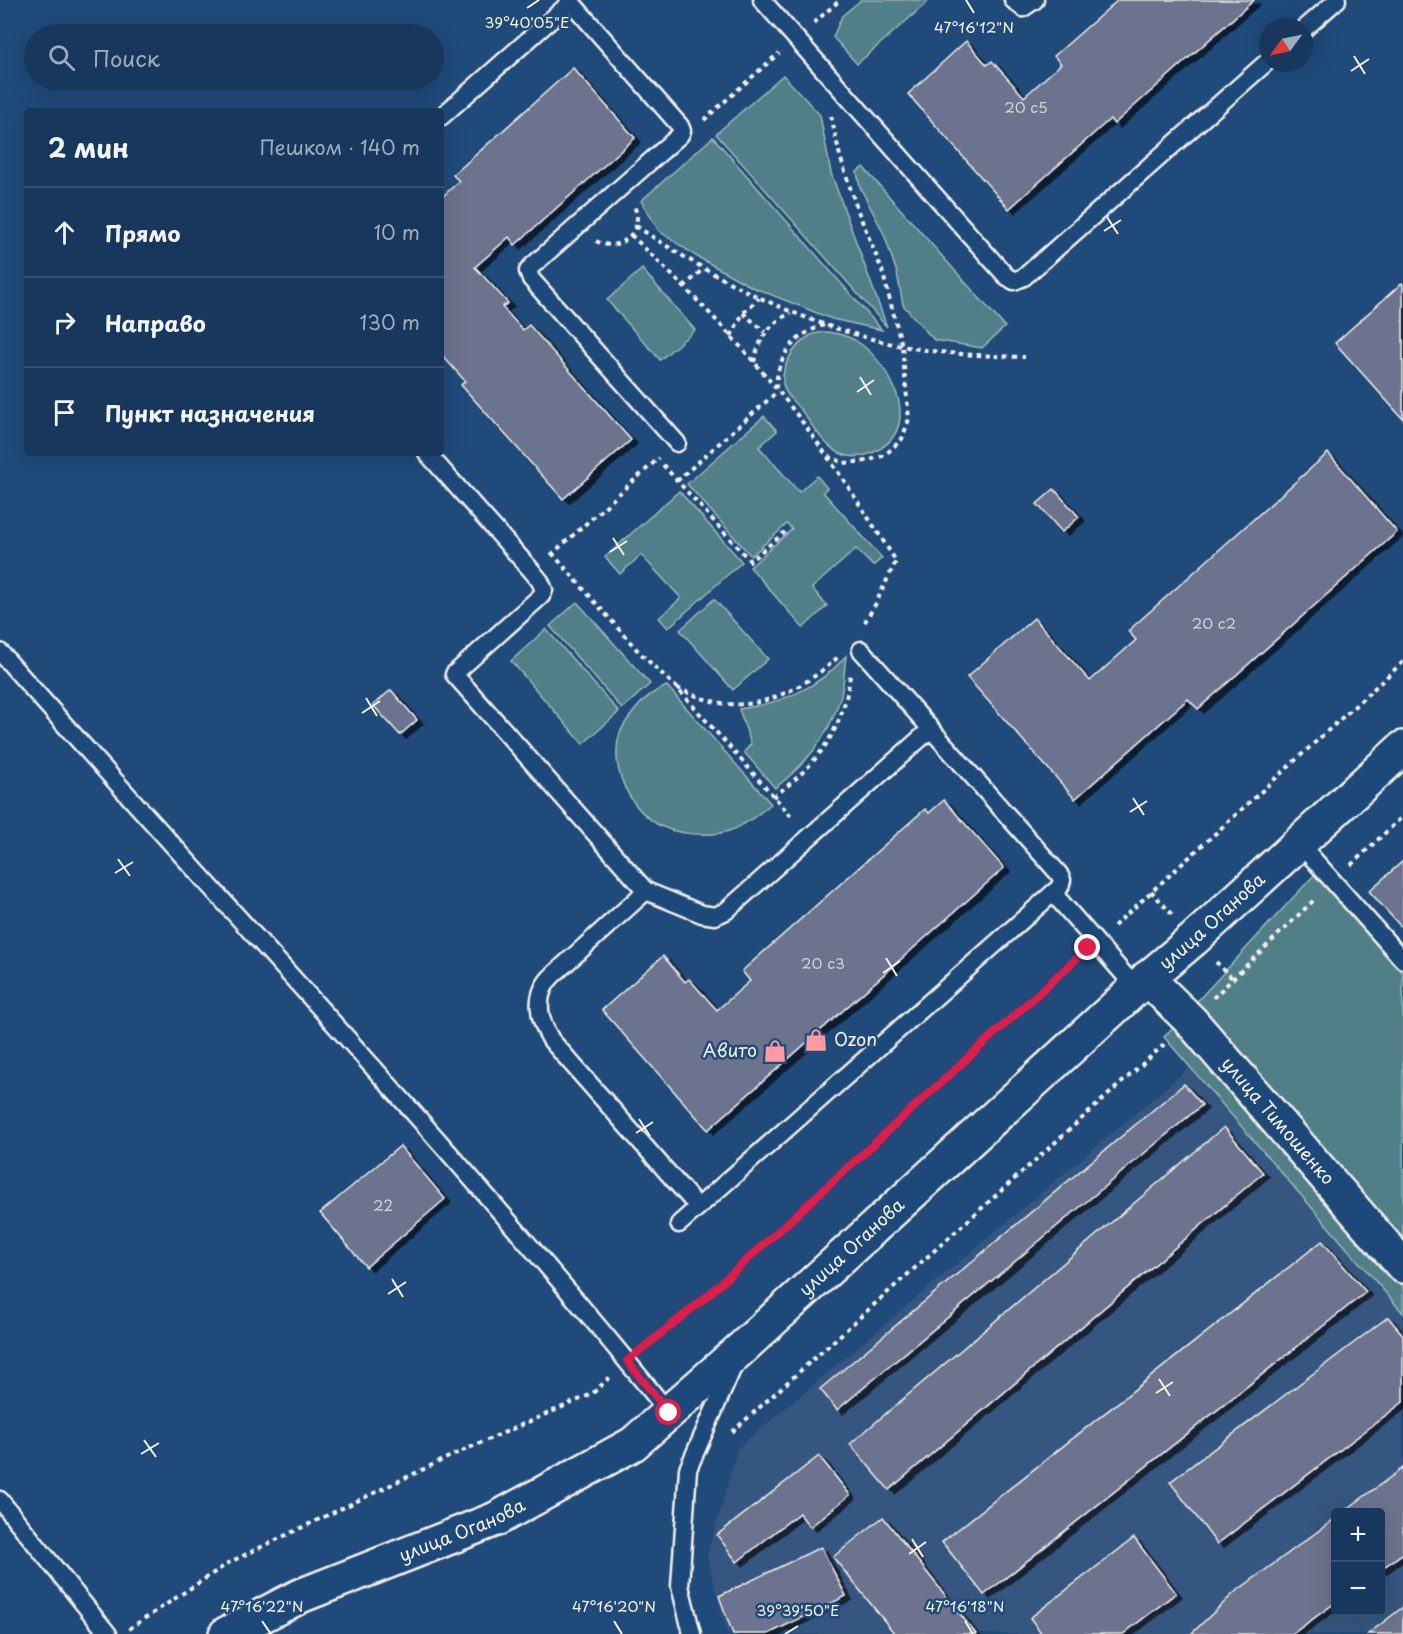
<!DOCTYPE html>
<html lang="ru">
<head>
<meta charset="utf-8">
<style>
	body { margin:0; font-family:"Playpen Sans",sans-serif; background:#203f62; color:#f1f3f6 }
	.controls { position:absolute; right:18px; bottom:18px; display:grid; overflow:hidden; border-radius:6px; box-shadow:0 6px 24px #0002 }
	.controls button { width:54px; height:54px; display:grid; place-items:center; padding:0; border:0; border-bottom:2px solid #365272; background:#17385c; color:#f1f3f6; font:30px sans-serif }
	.compass { position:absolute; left:1259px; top:18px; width:54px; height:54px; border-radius:50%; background:#17385c; box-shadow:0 6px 24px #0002; rotate:237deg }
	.stop { position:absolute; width:18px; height:18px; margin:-14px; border:4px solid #e11d48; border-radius:50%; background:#fff }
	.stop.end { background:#e11d48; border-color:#fff; box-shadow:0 2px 6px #0008 }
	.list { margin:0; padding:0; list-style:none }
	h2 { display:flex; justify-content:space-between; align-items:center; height:78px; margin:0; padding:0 24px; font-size:26px }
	h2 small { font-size:20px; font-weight:400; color:#9eacbb }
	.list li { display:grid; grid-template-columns:39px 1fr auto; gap:18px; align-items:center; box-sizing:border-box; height:90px; padding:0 24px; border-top:2px solid #365272 }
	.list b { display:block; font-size:22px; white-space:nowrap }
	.list em { font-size:20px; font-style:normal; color:#9eacbb }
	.icon { flex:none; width:33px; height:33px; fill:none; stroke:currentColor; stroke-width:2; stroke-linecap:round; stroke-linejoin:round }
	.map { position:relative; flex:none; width:1403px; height:1634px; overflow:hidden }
	.search { position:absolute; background:#17385c; box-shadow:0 6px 24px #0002; left:24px; top:24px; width:420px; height:66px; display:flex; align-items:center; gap:15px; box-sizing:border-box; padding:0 21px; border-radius:33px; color:#9eacbb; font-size:22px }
	.panel { position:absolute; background:#17385c; box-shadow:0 6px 24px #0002; left:24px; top:108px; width:420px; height:348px; border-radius:6px }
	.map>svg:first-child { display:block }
	.built { fill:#365680; fill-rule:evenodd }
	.green { fill:#517f88; stroke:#a2b8b8; stroke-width:1.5 }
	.building { fill:#6c738e; stroke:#f4f1e8; stroke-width:1.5; filter:url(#shadow) }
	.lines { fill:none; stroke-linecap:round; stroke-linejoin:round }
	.service-casing { stroke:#f4f1e8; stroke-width:21 }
	.tertiary-casing { stroke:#f4f1e8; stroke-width:38 }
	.secondary-casing { stroke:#f4f1e8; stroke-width:38 }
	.path { stroke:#f4f1e8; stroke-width:4; stroke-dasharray:4.5 4.5; stroke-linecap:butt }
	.service { stroke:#1f4a7a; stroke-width:16 }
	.tertiary { stroke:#1f4a7a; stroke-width:33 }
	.secondary { stroke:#1f4a7a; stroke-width:33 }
	.route { stroke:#e11d48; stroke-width:8 }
	.ticks { fill:none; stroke:#f4f1e8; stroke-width:2 }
	.labels { text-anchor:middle; stroke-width:5; stroke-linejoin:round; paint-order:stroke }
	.number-label { font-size:15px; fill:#d2d2d2 }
	.street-label { font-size:18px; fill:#f4f1e8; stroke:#1f4a7a }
	.poi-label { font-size:18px; fill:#f4f1e8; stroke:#1f4a7a; text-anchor:start }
	.ticks-label { font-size:15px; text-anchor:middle; fill:#f4f1e8; stroke:#1f4a7a; stroke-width:5; stroke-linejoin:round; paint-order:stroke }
</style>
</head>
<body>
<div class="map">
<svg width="1403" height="1634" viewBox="0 0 1403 1634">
	<defs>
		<filter id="shadow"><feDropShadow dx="6" dy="4" stdDeviation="0" flood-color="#0009"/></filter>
	</defs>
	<rect width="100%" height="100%" fill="#1f4a7a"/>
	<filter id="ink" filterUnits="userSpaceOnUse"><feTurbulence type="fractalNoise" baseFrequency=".0167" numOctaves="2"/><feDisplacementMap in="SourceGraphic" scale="12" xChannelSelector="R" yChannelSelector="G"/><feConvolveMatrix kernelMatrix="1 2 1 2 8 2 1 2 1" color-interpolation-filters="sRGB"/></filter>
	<g filter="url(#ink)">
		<!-- built -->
		<path class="built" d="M1189,1068L1403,1313V1634H727L707,1556L738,1448ZM1336,1512H1380V1612H1336Z"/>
		<!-- green -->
		<g class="green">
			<polygon points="861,0 930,0 857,64 833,37 842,16"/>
			<polygon points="783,75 820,115 831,173 887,327 716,134"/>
			<polygon points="713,137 882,330 832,319 752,287 696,256 659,231 641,201"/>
			<polygon points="863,167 1005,327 982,348 934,340 903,305 897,273 884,234 860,187 857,172"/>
			<polygon points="642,269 695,330 660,360 607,300"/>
			<path d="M829,332C840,334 853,337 862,345C894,370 924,431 872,453C835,468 819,434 801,410C795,403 785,395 783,384C781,365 795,344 811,335C816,333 823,332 829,332Z"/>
			<polygon points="764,416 777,431 759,447 799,492 817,476 827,488 823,492 882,558 873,566 856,549 812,588 827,606 803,628 750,567 792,529 787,524 751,556 687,484"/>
			<polygon points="679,491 742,562 668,628 659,618 681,598 641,555 620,574 605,557"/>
			<polygon points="714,599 768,659 733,690 680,630"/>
			<polygon points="577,602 650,684 622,709 550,626"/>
			<polygon points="546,629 619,712 583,744 511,661"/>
			<path d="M846,656C844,671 844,688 839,702C827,739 805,765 775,788L744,752L751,744L739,709C782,703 817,689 846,656Z"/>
			<path d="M667,686L771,804C759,814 744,826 729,831C708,837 676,835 657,824C628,806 609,766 620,733C623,725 630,716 635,710C644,698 653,691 667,686Z"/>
			<polygon points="1315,874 1403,973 1403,1313 1164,1037"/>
		</g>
		<!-- building -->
		<g class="building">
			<polygon points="1118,0 1254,0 1114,124 1110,119 1009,209 908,94 966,41 987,65 992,61 1024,97 1061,64 1054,56"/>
			<polygon points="573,68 635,138 515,245 509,237 475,267 508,303 502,307 523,330 529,325 631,440 563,499 461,385 465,381 441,354 441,198 459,181 453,175"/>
			<polygon points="1402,283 1403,285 1403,419 1335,343"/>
			<polygon points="1328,453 1397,532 1198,709 1188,699 1075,799 967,677 1034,618 1090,681 1136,640 1128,631"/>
			<polygon points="1054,489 1079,517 1062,532 1037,504"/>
			<polygon points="391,690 417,720 400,735 373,705"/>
			<polygon points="944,800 1004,868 708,1130 602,1010 663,956 685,982 689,979 717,1010 750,981 742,971 925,809 929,813"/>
			<polygon points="1403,861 1403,929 1369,891"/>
			<polygon points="1184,1084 1202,1105 837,1410 820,1389"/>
			<polygon points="1224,1127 1263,1173 889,1490 850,1444"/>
			<polygon points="400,1146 445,1199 366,1267 320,1213"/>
			<polygon points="1322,1241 1366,1292 984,1595 942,1542"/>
			<polygon points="1388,1317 1403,1335 1403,1402 1217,1544 1170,1482"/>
			<polygon points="819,1456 850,1495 810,1527 799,1513 737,1562 717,1535"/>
			<polygon points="1403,1468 1403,1553 1380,1570 1380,1512 1343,1512"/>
			<polygon points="883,1517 976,1634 895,1634 833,1557"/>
			<polygon points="1336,1518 1336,1602 1292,1634 1191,1634 1234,1593"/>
			<polygon points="1134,1538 1176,1593 1123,1634 1042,1634 1030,1618"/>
			<polygon points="821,1547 846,1596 768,1634 733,1634 719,1596"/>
			<polygon points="1403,1607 1403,1634 1368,1634"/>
		</g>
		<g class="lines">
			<!-- service casing -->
			<g class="service-casing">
				<g id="service">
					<polyline points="762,0 1006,276 1014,281 1024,277 1268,61"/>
					<polyline points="1013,0 1023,8 1035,0"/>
					<polyline points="571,2 680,126 682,131 680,135 532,266 528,271 531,279 677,443"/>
					<polyline points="1304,29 1337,0"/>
					<polyline points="441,117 571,2 569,0"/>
					<polyline points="427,453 532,571 540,581 544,590 541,596 454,674 646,891"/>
					<polyline points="861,650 1059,874 1062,880 1060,887 1053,893 1136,988"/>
					<path d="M0,652C223,905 457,1150 669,1413"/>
					<polyline points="1299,843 1403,960"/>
					<path d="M698,1207L551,1040C538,1018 533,994 553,975L646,891L702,914L715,916L726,911L931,729"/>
					<polyline points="679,1224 1053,893"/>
					<polyline points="0,1500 108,1634"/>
					<polyline points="692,1634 680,1586 688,1469 734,1365"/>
				</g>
			</g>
			<!-- tertiary casing -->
			<g class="tertiary-casing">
				<g id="tertiary">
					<path id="s1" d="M1147,978L1191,1021L1403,1266"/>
				</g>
			</g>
			<!-- secondary casing -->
			<g class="secondary-casing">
				<g id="secondary">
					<path id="s2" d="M226,1634L300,1596L496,1519L633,1444L742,1348L1136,988L1194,939L1403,748"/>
				</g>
			</g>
			<!-- path -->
			<g class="path">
				<polyline points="814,23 840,0"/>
				<polyline points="704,120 779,53"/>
				<path d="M636,226C718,281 804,326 902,346C942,354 984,356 1025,357"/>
				<path d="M631,235C683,285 734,336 779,392C822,445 859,503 896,561L875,605L863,625"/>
				<path d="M596,241C619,254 646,231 634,206"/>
				<polyline points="684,287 703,269"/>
				<polyline points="743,313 765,332"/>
				<polyline points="731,336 743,313 759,298"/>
				<path d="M754,362C759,339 769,323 791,313"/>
				<path d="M776,388C777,356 794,335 824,325"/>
				<polyline points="828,456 844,463 867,461 885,455 902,439 909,419 902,346 882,270 856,206 840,156 831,116"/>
				<polyline points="663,465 750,561 785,532"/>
				<polyline points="677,481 778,391"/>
				<polyline points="552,553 639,652 677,688 793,818"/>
				<polyline points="551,555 659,458"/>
				<path d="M677,688C694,695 711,703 730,704C768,708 812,682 838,657"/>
				<path d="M773,797C817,765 844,730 850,675"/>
				<polyline points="1351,865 1403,816"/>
				<polyline points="1151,891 1172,914"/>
				<polyline points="1114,926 1403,662"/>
				<polyline points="1216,962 1232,978"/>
				<polyline points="1213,998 1315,899"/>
				<polyline points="645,1346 705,1298 1079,957"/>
				<polyline points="732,1432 1166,1043"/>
				<polyline points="129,1629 230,1562 453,1455 592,1394 610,1377"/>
			</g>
			<!-- service -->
			<use href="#service" class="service"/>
			<!-- tertiary -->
			<use href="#tertiary" class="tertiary"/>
			<!-- secondary -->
			<use href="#secondary" class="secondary"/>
		</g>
	</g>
	<g class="lines" filter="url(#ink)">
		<!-- route -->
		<polyline class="route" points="669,1413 627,1361 705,1298 1088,948"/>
	</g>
	<!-- ticks -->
	<path class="ticks" d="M966,0L974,13M527,8L539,0M1354,56L1365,74M1351,71L1369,59M1107,217L1118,234M1104,231L1121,220M860,377L871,395M857,392L874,380M613,538L624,555M610,552L627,541M366,698L377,716M362,713L380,701M1133,798L1144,815M1130,812L1147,801M118,859L130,876M115,873L133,862M886,958L897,976M883,973L900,961M639,1119L650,1136M636,1133L653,1122M392,1279L403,1297M388,1294L406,1282M1159,1379L1170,1396M1156,1393L1173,1382M144,1440L156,1457M141,1454L159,1443M912,1539L923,1557M909,1554L926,1542M262,1621L271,1634M614,1621L622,1634M965,1621L973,1634M785,1634L798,1626"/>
	<!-- icons -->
	<defs>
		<g id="shop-bare" transform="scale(1.8)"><path d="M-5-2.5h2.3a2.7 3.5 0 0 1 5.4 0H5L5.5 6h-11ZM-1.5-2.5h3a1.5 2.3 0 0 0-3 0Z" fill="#ff9aa2" stroke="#1f4a7a" stroke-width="2.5" paint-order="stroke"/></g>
	</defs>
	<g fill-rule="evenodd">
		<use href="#shop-bare" x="816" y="1040"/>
		<use href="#shop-bare" x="775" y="1051"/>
	</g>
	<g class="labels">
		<!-- number labels -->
		<g class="number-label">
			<text x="1026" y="113">20 с5</text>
			<text x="1214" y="629">20 с2</text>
			<text x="823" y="969">20 с3</text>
			<text x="383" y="1211">22</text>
		</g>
		<!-- street labels -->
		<g class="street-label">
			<text dy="6" stroke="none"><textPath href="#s2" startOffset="1230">улица Оганова</textPath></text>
			<text dy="6" stroke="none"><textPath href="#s1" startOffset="194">улица Тимошенко</textPath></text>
			<text dy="6" stroke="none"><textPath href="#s2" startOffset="744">улица Оганова</textPath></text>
			<text dy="6" stroke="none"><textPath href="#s2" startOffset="258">улица Оганова</textPath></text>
		</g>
		<!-- poi labels -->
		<g class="poi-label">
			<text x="834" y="1046">Ozon</text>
			<text x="757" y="1057" text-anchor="end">Авито</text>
		</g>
	</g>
	<g class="ticks-label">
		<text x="527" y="28">39°40'05"E</text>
		<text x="974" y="33">47°16'12"N</text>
		<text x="262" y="1612">47°16'22"N</text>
		<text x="614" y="1612">47°16'20"N</text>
		<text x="965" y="1612">47°16'18"N</text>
		<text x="798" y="1616">39°39'50"E</text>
	</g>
</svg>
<div class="controls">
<button>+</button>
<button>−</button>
</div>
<svg class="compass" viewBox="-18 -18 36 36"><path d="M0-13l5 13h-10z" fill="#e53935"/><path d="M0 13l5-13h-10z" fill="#9eacbb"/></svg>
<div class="stop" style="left:669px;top:1413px"></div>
<div class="stop end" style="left:1088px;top:948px"></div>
<div class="search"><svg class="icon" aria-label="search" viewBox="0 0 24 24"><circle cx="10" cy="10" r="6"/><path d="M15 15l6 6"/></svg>Поиск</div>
<section class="panel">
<h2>2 мин<small>Пешком · 140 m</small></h2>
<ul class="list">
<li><svg class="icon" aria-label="ahead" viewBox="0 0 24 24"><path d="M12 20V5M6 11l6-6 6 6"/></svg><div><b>Прямо</b></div><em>10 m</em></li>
<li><svg class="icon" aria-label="right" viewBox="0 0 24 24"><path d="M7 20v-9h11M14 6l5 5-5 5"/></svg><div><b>Направо</b></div><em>130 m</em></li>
<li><svg class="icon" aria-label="arrive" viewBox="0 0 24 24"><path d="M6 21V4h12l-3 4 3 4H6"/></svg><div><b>Пункт назначения</b></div></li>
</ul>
</section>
</div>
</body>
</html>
